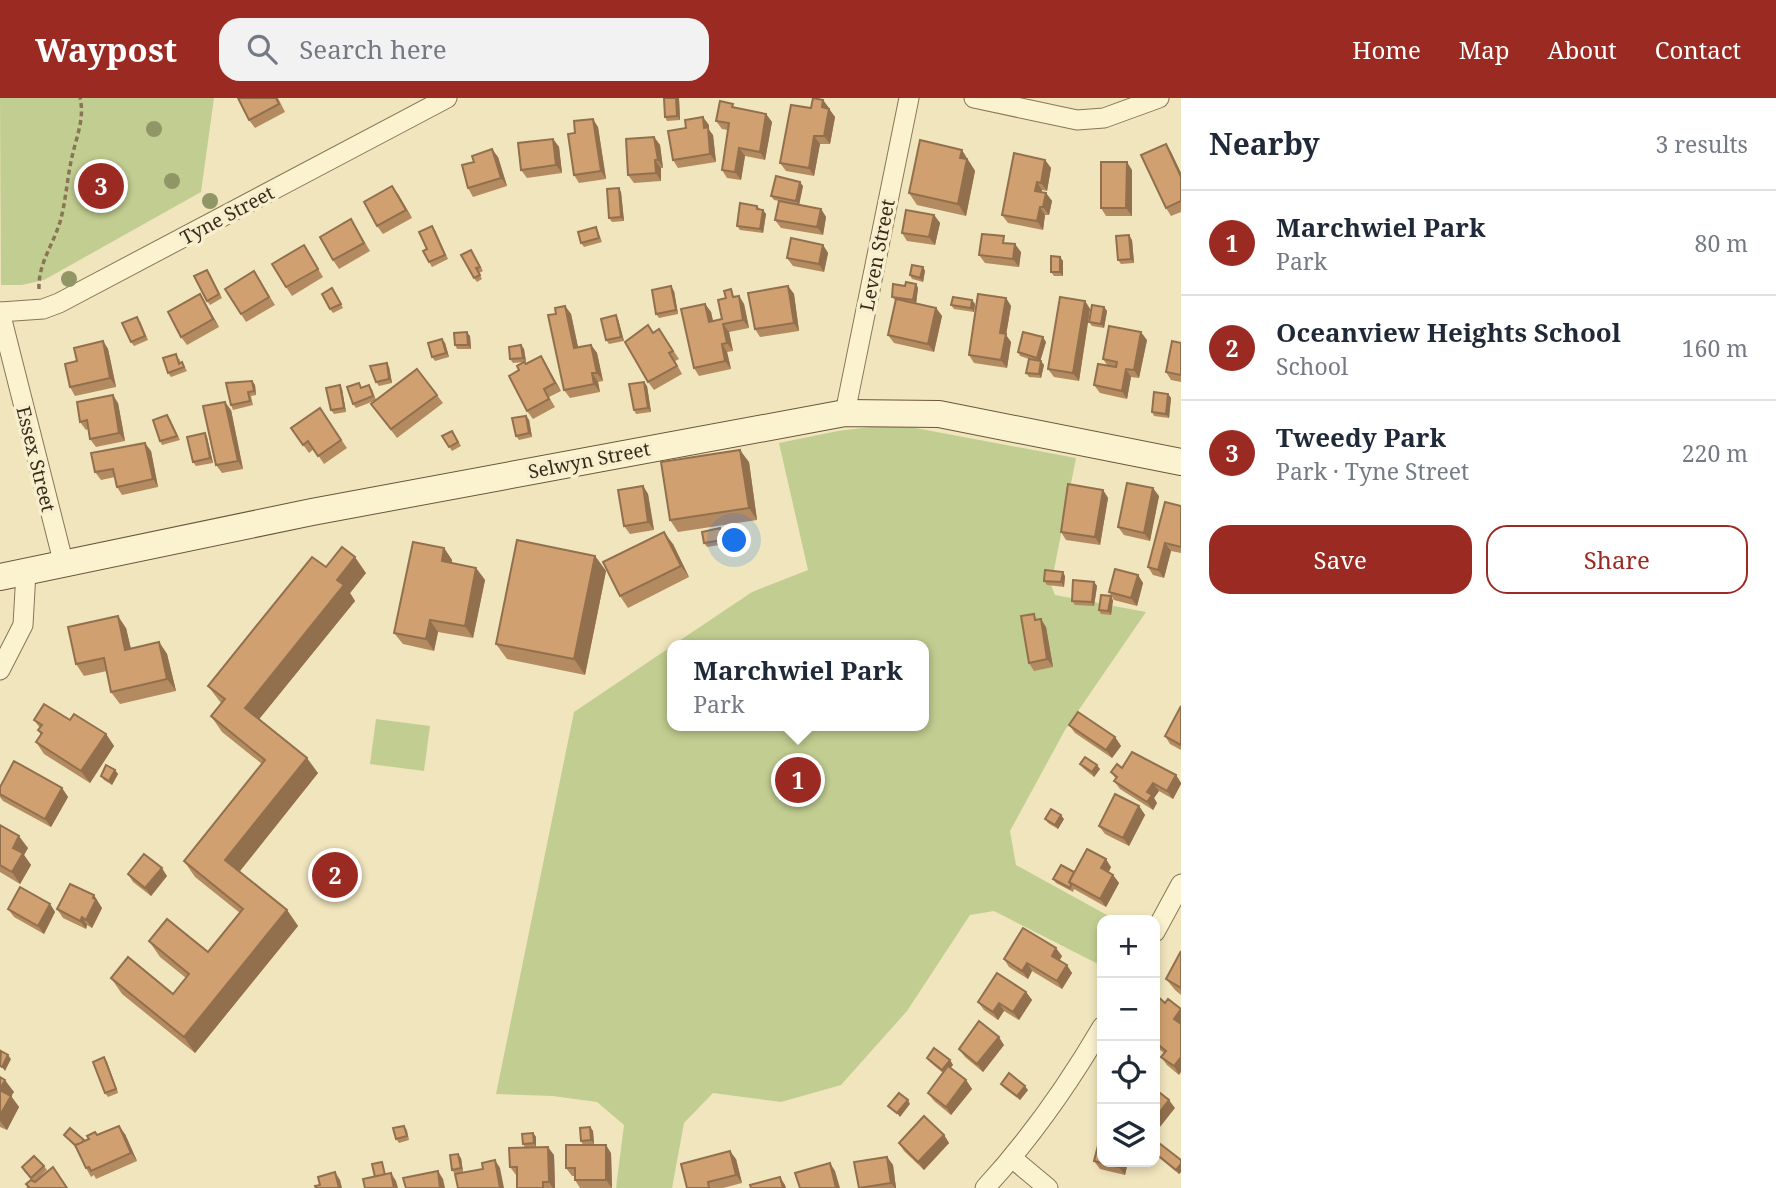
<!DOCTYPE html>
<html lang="en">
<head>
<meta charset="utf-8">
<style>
	body { margin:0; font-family:"Noto Serif",serif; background:#f2f2f3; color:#1f2937 }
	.controls { position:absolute; right:21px; bottom:21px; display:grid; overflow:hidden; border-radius:14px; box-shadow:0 4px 10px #0003 }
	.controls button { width:63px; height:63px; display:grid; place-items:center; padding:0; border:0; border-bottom:2px solid #e0e1e3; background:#fff; color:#1f2937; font:35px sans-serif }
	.you { position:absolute; left:735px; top:443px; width:24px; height:24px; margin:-18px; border:5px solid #fff; border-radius:50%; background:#1a73e8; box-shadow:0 0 0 10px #1a73e833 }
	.badge { display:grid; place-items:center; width:46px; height:46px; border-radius:50%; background:#9b2b22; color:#fff; font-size:23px; font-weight:700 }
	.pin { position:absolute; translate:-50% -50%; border:4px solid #fff; box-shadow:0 2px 7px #0006 }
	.popup { position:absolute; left:667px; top:542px; width:262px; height:91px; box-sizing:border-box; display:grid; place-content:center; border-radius:14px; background:#fff; filter:drop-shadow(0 2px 5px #0005); font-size:23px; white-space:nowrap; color:#747a83 }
	.popup b { font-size:26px; color:#1f2937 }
	.popup::after { content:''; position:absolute; left:50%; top:100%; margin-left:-14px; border:14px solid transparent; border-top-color:#fff }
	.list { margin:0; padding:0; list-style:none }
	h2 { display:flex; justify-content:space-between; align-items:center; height:91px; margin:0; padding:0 28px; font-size:30px }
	h2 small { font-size:23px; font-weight:400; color:#747a83 }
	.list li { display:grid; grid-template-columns:46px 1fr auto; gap:21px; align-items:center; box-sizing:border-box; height:105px; padding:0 28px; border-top:2px solid #e0e1e3 }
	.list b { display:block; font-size:26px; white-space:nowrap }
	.list p { margin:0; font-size:23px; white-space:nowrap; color:#747a83 }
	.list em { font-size:23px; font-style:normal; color:#747a83 }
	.actions { display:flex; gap:14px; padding:21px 28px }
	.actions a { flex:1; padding:16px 0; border:2px solid #9b2b22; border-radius:21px; text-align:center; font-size:24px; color:#9b2b22 }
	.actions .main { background:#9b2b22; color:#fff }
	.icon { flex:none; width:38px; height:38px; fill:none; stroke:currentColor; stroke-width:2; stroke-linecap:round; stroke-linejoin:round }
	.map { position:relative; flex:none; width:1181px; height:1090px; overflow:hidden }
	header { display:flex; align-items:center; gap:42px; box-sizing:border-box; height:98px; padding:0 35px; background:#9b2b22; color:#fff }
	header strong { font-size:33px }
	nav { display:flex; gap:38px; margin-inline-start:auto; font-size:24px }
	.search { width:490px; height:63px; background:#f2f2f3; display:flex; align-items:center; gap:18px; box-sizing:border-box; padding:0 24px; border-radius:21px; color:#747a83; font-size:26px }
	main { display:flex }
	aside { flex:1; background:#fff }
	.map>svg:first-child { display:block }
	.green { fill:#c2ce91 }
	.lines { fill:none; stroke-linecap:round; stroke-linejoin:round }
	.street-casing { stroke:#897555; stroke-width:21 }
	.secondary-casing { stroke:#6a5639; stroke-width:28 }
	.path { stroke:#897555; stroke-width:3.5; stroke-dasharray:5 3.5; stroke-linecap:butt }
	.street { stroke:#fbf2d0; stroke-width:19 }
	.secondary { stroke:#fbf2d0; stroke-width:26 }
	.tree { fill:#919667 }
	.wall { fill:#b48a60 }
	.shaded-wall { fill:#92704e }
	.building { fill:#d1a070; stroke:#92704e; stroke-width:2 }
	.labels { text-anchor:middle; stroke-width:7; stroke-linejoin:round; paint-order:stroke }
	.street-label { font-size:19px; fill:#372b1b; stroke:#f7eecd }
</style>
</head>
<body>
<header>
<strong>Waypost</strong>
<div class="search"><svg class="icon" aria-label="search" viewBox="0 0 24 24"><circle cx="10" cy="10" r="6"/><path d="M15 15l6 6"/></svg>Search here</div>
<nav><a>Home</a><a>Map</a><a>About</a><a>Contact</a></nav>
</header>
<main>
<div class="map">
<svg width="1181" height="1090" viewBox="0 0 1181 1090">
	<rect width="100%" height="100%" fill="#f0e5bd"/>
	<!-- green -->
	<g class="green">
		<polygon points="0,0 214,0 201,94 44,182 22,187 1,187"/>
		<polygon points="894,326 1076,360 1051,487 1055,497 1146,514 1065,632 1010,733 1016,767 1116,822 1102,822 1102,868 994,813 970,817 907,913 841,987 781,1004 713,995 684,1025 672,1090 616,1090 624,1027 597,1004 553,998 496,996 574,614 672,548 672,628 924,628 924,547 673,547 752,494 808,472 779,345 838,333"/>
		<polygon points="376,621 430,628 424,673 370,666"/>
	</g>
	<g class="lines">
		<!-- street casing -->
		<g class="street-casing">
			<g id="street">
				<polyline points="974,0 1077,22 1104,20 1159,0"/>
				<polyline points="0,214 43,211 59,205 447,0"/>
				<polyline points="0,214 64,467"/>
				<polyline points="845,315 909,0"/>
				<polyline points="0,572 23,527 26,474"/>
				<polyline points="1155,834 1181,786"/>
				<polyline points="1012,1060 1048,1090"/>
				<path d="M985,1090C1031,1040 1068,987 1102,929"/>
			</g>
		</g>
		<!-- secondary casing -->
		<g class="secondary-casing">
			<polyline id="secondary" points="0,479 312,414 845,315 939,316 1181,364"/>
		</g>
		<!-- path -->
		<path class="path" d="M39,191C38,166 53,147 60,124C66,103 67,80 72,59C76,40 85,20 80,0"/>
		<!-- street -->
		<use href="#street" class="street"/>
		<!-- secondary -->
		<use href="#secondary" class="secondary"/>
	</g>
	<!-- trees -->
	<g class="tree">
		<circle cx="154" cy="31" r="8"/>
		<circle cx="172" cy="83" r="8"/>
		<circle cx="210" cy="103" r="8"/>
		<circle cx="69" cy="181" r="8"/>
	</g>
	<!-- wall -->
	<g class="wall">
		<polygon points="238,0 278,0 285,14 255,30 249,22"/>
		<polygon points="664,0 679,0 680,22 667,23 665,19"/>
		<polygon points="823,2 835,19 830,46 820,46 814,78 786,73 780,65 811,10"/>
		<polygon points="736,10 766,16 772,24 765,62 745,58 741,82 727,80 722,72 728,32 722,31 716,23"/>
		<polygon points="709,27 709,32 713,37 716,64 678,70 673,62"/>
		<polygon points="598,29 606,81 579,85 574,77 575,35"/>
		<polygon points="654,39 660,47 663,70 661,70 661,83 634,85 628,77"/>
		<polygon points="553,41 559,49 562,75 527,80 521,72"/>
		<polygon points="1166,46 1171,54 1181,75 1181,114 1171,118 1166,110"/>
		<polygon points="498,59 507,88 473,99 468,90"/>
		<polygon points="1045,62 1051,70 1047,93 1042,92 1042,94 1046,95 1052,103 1049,117 1045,117 1043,132 1008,125 1002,117"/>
		<polygon points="970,64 970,65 975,73 966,118 917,107 909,95"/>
		<polygon points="1132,72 1132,118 1106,118 1101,110"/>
		<polygon points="803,88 799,107 821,111 826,119 823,137 781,130 775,122 789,105 774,102 771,98"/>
		<polygon points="621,94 624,123 612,124 609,120"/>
		<polygon points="398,96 412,120 383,136 377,128"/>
		<polygon points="757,108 760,111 763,112 766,116 763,135 740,132 737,128"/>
		<polygon points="934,117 940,125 935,147 907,143 902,135"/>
		<polygon points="351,121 370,153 339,171 333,162"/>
		<polygon points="596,129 598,133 602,144 584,149 581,145"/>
		<polygon points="435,132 448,161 432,169 429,164 427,151"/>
		<polygon points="1132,142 1134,165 1121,166 1118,162"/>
		<polygon points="304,147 323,179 292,198 286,189"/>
		<polygon points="823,147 828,155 824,174 793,168 787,160"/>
		<polygon points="471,152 483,173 479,175 482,181 477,184 474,180"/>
		<polygon points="1021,154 1019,169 985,165 979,157"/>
		<polygon points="1060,159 1063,163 1063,178 1054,178 1051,174"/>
		<polygon points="923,169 925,173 923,184 912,181 910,177"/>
		<polygon points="210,176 222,200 210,207 207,203"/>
		<polygon points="259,181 275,207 246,224 241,216"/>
		<polygon points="916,186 918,190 916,206 936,210 942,218 934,254 894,245 888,237 896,203 892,199"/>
		<polygon points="788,188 794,196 799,233 760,239 755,231"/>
		<polygon points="332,190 343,210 333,215 330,211"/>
		<polygon points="674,193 678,216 659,220 656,216"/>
		<polygon points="200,196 219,229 187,247 181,239"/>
		<polygon points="736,198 739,198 744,206 749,230 729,234 733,253 727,254 731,271 699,278 694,270 705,206 711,214 713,223 722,221"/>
		<polygon points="1006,200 1011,208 1006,237 1011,244 1007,270 974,265 969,257"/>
		<polygon points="972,202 975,206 974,214 954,211 951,207"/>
		<polygon points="1085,203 1090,211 1079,283 1054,279 1048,271"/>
		<polygon points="565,208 571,216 578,250 591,247 597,255 603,283 598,284 600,294 570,300 564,292 556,216"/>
		<polygon points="1104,209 1107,213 1104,230 1092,228 1089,224"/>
		<polygon points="618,221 624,243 609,246 606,242"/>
		<polygon points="140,223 148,242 134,248 131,244"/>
		<polygon points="659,231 679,261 675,263 682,276 654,292 648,284 654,235"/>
		<polygon points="470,238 471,251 457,251 455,247"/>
		<polygon points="442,241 445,245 449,259 435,263 432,259"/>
		<polygon points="1147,242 1139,280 1131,279 1127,301 1100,295 1094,287 1107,267 1103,261"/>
		<polygon points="103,243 108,251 116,289 75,298 70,289 77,263"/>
		<polygon points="1046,244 1040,263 1044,267 1041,280 1029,279 1026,275 1029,261 1020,258 1018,254"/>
		<polygon points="1181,245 1181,284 1171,282 1166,274"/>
		<polygon points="521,247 524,251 526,264 525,264 526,266 541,258 561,293 549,299 555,309 533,321 527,313 524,264 513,265 510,261"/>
		<polygon points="179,260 181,265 182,264 187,273 171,279 168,275"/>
		<polygon points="389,269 392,285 379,288 376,284"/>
		<polygon points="417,271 443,305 397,340 371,306 374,303 356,310 353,306 362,289 372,291 376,302"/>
		<polygon points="252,283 255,287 256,297 251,298 253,307 233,312 231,307"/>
		<polygon points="647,288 651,314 636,316 634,312"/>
		<polygon points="342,291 346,314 334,316 331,312"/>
		<polygon points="1168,296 1171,300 1169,320 1154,318 1152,314"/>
		<polygon points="118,305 125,343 96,349 90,341 88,331 86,332 80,324"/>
		<polygon points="320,310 347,350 324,366 314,351 309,355 291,330"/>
		<polygon points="231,312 243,371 222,375 216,367"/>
		<polygon points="526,318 529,322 532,339 519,342 516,338"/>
		<polygon points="170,321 180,342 162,347 160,343"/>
		<polygon points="452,333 461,348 452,353 442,338"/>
		<polygon points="207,339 213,365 196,368 193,364"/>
		<polygon points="151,353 158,389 122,397 117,389 115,379 101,382 95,374"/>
		<polygon points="749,364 757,422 678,434 670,422"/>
		<polygon points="643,388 648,396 654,432 630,436 624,428"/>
		<polygon points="1103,392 1108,400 1100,447 1066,442 1061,434"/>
		<polygon points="1159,398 1150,443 1124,437 1118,429"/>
		<polygon points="1181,408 1181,455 1171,453 1164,480 1153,477 1148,469"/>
		<polygon points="720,430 723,434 725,446 707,449 704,445"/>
		<polygon points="673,446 689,479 628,510 620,498"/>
		<polygon points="444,450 452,462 452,465 476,470 485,482 473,540 438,534 434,553 403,546 394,535"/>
		<polygon points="595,458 606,473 585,577 507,561 496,546"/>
		<polygon points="326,469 366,475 350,495 355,503 259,621 318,675 239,774 287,812 298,828 195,955 122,896 111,880 173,896 186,880 160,859 149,843 208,854 240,815 195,779 184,763 262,666 222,634 211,618 221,605 208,588"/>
		<polygon points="1138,477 1143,485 1137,508 1114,502 1109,494"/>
		<polygon points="1065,478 1064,489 1047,487 1044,483"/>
		<polygon points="1094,484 1097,488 1094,508 1075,507 1072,503"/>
		<polygon points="1113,502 1111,517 1101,516 1099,512"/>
		<polygon points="1037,521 1046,529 1053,569 1034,573 1029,565"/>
		<polygon points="126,530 131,551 159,544 167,556 176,593 120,606 111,594 107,573 84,578 76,566"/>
		<polygon points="1181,608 1181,652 1170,646 1165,638"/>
		<polygon points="34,622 70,622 106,636 114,648 90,685 44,656 36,644 41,637 38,632 40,630"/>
		<polygon points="1069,627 1115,639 1121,648 1112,660 1075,635"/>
		<polygon points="1080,666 1100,671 1094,679 1083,670"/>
		<polygon points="1122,670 1176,677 1181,685 1181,686 1173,701 1159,693 1154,700 1157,705 1153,712 1120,691 1114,683 1116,681 1111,674"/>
		<polygon points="115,672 118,676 112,687 104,682 101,678"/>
		<polygon points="0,689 62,690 68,699 51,729 3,703 0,699"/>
		<polygon points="1139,708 1145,717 1129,748 1105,736 1099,728"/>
		<polygon points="1045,721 1064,721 1058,731 1048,725"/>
		<polygon points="0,727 28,750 24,757 31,767 20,786 0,774"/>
		<polygon points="1111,769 1109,774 1113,777 1119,785 1106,809 1074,791 1073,794 1056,785 1053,781 1074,774"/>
		<polygon points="128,776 167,778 151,798 133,784"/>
		<polygon points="50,806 55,814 44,836 14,819 8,811"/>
		<polygon points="99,806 102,810 92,830 87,827 86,831 63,820 57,811 100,806"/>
		<polygon points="1181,853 1181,897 1175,892 1166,881"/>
		<polygon points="1062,858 1060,862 1072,875 1062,891 1032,873 1028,881 1009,869 1004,861"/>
		<polygon points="1026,894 1032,902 1019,922 1004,913 998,922 984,912 978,904"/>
		<polygon points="1155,896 1179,977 1167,967 1161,959 1164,955 1155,948 1155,923 1157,921 1155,919"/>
		<polygon points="1004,947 983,974 965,959 959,951"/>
		<polygon points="104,959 107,964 118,995 108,999 105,995"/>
		<polygon points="927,960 950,962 953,967 950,970 966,982 972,991 951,1017 934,1003 928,995 943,975 930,964"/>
		<polygon points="0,979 14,994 11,998 19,1009 7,1032 0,1029"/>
		<polygon points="1001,986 1028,992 1020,1002 1004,990"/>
		<polygon points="404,1028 407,1032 409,1042 399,1045 396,1041"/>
		<polygon points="590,1029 593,1033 594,1046 583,1047 581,1043"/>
		<polygon points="533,1035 536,1039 536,1049 554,1057 555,1090 517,1090 517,1077 516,1077 510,1069 525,1050 523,1046"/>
		<polygon points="125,1036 137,1063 96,1081 94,1077 91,1079 86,1070 76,1049 64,1037 85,1043 97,1037"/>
		<polygon points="944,1037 949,1045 924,1072 904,1053 899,1045"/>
		<polygon points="1155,1051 1181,1062 1181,1074 1179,1076 1155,1056"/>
		<polygon points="611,1055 612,1090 580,1090 575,1082 575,1078 572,1078 566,1070"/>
		<polygon points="887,1059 893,1067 896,1090 859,1090"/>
		<polygon points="461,1060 463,1074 455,1076 452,1072"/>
		<polygon points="736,1061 742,1085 723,1090 687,1090"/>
		<polygon points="1094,1063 1128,1064 1125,1077 1100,1071"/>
		<polygon points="44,1068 47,1072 35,1084 67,1090 29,1089 26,1086 33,1083 24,1073"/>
	</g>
	<!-- shaded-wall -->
	<g class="shaded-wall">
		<polygon points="676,0 679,0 680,22 677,18"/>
		<polygon points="823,2 829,10 828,17 822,9"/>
		<polygon points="829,11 835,19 830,46 824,38"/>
		<polygon points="766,16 772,24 765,62 760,54"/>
		<polygon points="703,19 709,27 709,32 713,37 716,64 710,56 704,30"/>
		<polygon points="593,21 598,29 606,81 601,73"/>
		<polygon points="814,38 820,46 814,78 809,70"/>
		<polygon points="654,39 660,47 663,70 658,62"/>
		<polygon points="553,41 559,49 562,75 556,67"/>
		<polygon points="1166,46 1171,54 1181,75 1181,79"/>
		<polygon points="739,50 745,58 741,82 735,74"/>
		<polygon points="492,51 498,59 507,88 501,80"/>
		<polygon points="962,52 975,73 966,118 958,106 960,60"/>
		<polygon points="655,62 661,70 661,83 656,75"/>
		<polygon points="1045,62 1051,70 1047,93 1041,85"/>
		<polygon points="1127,64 1132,72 1132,118 1126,110"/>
		<polygon points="800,84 803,88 799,107 796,103"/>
		<polygon points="1037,84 1042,92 1041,101 1035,93"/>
		<polygon points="392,88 398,96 412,120 406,112"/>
		<polygon points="619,90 621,94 624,123 621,119"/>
		<polygon points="1046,95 1052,103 1049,117 1043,109"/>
		<polygon points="1040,109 1045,117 1043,132 1037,123"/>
		<polygon points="821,111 826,119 823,137 817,129"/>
		<polygon points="763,112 766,116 763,135 760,131"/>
		<polygon points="934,117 940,125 935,147 929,139"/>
		<polygon points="1129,137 1132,142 1134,165 1131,161"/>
		<polygon points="1015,146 1021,154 1019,169 1013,161"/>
		<polygon points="823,147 828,155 824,174 819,166"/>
		<polygon points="1060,159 1063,163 1063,178 1060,174"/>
		<polygon points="923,169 925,173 923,184 920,180"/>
		<polygon points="916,186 918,190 916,206 913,202"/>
		<polygon points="671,188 674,193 678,216 676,212"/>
		<polygon points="788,188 794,196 799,233 794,225"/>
		<polygon points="200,196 205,204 219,229 213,221"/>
		<polygon points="739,198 744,206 749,230 743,222"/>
		<polygon points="1006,200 1011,208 1006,237 1011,244 1007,270 1001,262 1000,235"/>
		<polygon points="972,202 975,206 974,214 971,210"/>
		<polygon points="1085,203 1090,211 1079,283 1073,275"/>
		<polygon points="705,206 711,214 715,232 709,224"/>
		<polygon points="565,208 571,216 580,258 574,250"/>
		<polygon points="1104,209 1107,213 1104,230 1101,226"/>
		<polygon points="936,210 942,218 934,254 928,246"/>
		<polygon points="616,217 618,221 624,243 621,239"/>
		<polygon points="723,226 729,234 733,253 727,245"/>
		<polygon points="467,234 470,238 471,251 468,247"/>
		<polygon points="1141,234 1147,242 1139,280 1134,272"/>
		<polygon points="1043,239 1046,244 1040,264 1037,260"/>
		<polygon points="442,241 445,245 449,259 446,255"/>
		<polygon points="103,243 108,251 116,289 110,280"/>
		<polygon points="722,246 727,254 731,271 725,263"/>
		<polygon points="521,247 524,251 526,264 523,260"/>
		<polygon points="591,247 597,255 603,283 597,275"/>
		<polygon points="541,258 546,266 561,293 555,285"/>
		<polygon points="1041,263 1044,267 1041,280 1039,276"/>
		<polygon points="387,265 389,269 392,285 389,281"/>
		<polygon points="1126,271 1131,279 1127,301 1122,293"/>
		<polygon points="592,275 598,284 600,294 594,286"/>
		<polygon points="252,283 255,287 256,297 254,293"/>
		<polygon points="644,284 647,288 651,314 648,310"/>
		<polygon points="340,287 342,291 346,314 344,310"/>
		<polygon points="1168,296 1171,300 1169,320 1166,316"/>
		<polygon points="113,297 118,305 125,343 119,335"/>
		<polygon points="225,304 231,312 243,371 238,363"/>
		<polygon points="526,318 529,322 532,339 529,335"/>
		<polygon points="205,335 207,339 213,365 210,360"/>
		<polygon points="145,345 151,353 158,389 153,381"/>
		<polygon points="740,352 749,364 757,422 749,410"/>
		<polygon points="643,388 648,396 654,432 648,424"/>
		<polygon points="1153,390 1159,398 1150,443 1144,435"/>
		<polygon points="1103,392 1108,400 1100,447 1095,439"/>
		<polygon points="720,430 723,434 725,446 722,442"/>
		<polygon points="664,434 673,446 689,479 681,468"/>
		<polygon points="1165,445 1171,453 1164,480 1158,472"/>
		<polygon points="444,450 452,462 450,475 442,463"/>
		<polygon points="595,458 606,473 585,577 574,561"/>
		<polygon points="355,459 366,475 350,495 355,503 256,625 245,610 337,482"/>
		<polygon points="476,470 485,482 473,540 465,528"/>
		<polygon points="1063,474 1065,478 1064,489 1061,484"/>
		<polygon points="1138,477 1143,485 1137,508 1131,500"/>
		<polygon points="1094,484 1097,488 1094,508 1092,504"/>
		<polygon points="1111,498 1113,502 1111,517 1108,513"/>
		<polygon points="118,518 126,530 134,564 125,552"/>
		<polygon points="1041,521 1046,529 1053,569 1047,561"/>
		<polygon points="430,522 438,534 434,553 426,541"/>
		<polygon points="159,544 167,556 176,593 167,581"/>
		<polygon points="106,636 114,648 90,685 81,673"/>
		<polygon points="1115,639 1121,648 1112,660 1106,652"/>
		<polygon points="307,660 318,675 236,778 225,762"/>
		<polygon points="1097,667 1100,671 1094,679 1092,674"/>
		<polygon points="115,672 118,676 112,687 109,683"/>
		<polygon points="1176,677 1181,685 1181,686 1173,701 1167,693"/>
		<polygon points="1153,685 1159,693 1154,700 1157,705 1153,712 1147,704 1147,694"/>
		<polygon points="62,690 68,699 51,729 45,721"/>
		<polygon points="1139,708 1145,717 1129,748 1123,740"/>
		<polygon points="1061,717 1064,721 1058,731 1055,727"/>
		<polygon points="19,738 28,750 24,757 31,767 20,786 12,774 13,750"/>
		<polygon points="1106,761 1111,769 1106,778 1101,770"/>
		<polygon points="162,770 167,778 151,798 145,790"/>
		<polygon points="1113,777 1119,785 1106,809 1100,801"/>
		<polygon points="94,797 102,810 92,830 86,822"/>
		<polygon points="50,806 55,814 44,836 38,828"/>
		<polygon points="287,812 298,828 195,955 184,939"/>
		<polygon points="82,819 87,827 86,831 80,823"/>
		<polygon points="1056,850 1062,858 1057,866 1052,858"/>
		<polygon points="1027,865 1032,873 1028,881 1022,873"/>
		<polygon points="1067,867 1072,875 1062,891 1057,883"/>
		<polygon points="1026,894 1032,902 1019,922 1013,914"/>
		<polygon points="999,905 1004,913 998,922 993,914"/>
		<polygon points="1181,911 1181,927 1174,921"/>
		<polygon points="999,939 1004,947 983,974 977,966"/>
		<polygon points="8,957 11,961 5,973 2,969"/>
		<polygon points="104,959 107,964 118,995 116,991"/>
		<polygon points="1181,959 1181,974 1179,977 1174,968"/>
		<polygon points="950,962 953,967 945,976 942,972"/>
		<polygon points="5,982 14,994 11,998 19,1009 7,1032 0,1023 0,992"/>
		<polygon points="966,982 972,991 951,1017 946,1009"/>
		<polygon points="1025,988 1028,992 1020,1002 1017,998"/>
		<polygon points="908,1002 910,1006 900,1019 897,1015"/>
		<polygon points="1169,1002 1175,1010 1156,1034 1155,1031 1155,1020"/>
		<polygon points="119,1028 125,1036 137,1063 131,1055"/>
		<polygon points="590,1029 593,1033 594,1046 591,1042"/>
		<polygon points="533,1035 536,1039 536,1049 534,1045"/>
		<polygon points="944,1037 949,1045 924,1072 918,1064"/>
		<polygon points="606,1047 611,1055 612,1090 606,1082"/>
		<polygon points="548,1049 554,1057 555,1090 553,1090 549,1084"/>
		<polygon points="730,1053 736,1061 742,1085 736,1077"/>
		<polygon points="458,1056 461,1060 463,1074 461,1070"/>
		<polygon points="887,1059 893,1067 896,1090 895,1090 891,1085"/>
		<polygon points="495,1062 500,1070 504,1090 500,1090"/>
		<polygon points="1121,1064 1128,1064 1125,1077 1119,1069"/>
		<polygon points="830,1065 835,1073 840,1090 836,1090"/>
		<polygon points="1181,1066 1181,1074 1179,1076 1176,1072"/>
		<polygon points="438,1073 443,1081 445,1090 440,1090"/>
		<polygon points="335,1074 340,1082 342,1090 339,1090"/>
		<polygon points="391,1075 396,1083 398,1090 394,1090"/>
		<polygon points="780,1079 785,1087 786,1090 783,1090"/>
	</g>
	<!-- building -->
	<g class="building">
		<polygon points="238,0 276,0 279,6 249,22"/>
		<polygon points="664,0 676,0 677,18 665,19"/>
		<polygon points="813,0 823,2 822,9 829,11 824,38 814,38 809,70 780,65 791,7 811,10"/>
		<polygon points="720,3 733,6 732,9 766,16 760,54 739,50 735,74 722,72 729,25 716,23"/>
		<polygon points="703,19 704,30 708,29 710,56 673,62 668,33 686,30 685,22"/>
		<polygon points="593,21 601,73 574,77 568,36 575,35 574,23"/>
		<polygon points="654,39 658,62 655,62 656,75 628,77 626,41"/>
		<polygon points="553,41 556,67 521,72 518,45"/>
		<polygon points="920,42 962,52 960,60 967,61 958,106 909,95"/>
		<polygon points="1166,46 1181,79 1181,103 1166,110 1141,57"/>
		<polygon points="492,51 501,80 468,90 462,67 474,64 472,58"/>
		<polygon points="1014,55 1045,62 1041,85 1037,84 1035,93 1046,95 1043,109 1040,109 1037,123 1002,117"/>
		<polygon points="1101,64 1127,64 1126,110 1101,110"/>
		<polygon points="776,78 800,84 796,103 771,98"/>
		<polygon points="392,88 406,112 377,128 364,104"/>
		<polygon points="619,90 621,119 609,120 607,91"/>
		<polygon points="779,103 821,111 817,129 775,122"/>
		<polygon points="740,105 757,108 757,111 763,112 760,131 737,128"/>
		<polygon points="906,112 934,117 929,139 902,135"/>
		<polygon points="351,121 364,145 333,162 320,139"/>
		<polygon points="432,128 445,157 429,164 423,153 427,151 419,134"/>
		<polygon points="596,129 599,140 581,145 578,134"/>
		<polygon points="982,136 1004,138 1003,145 1015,146 1013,161 979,157"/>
		<polygon points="1129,137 1131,161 1118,162 1116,138"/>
		<polygon points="791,140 823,147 819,166 787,160"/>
		<polygon points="304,147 318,171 286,189 272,166"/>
		<polygon points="471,152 480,169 476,170 480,177 474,180 461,157"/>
		<polygon points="1051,158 1060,159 1060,174 1051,174"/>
		<polygon points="912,167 923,169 920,180 910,177"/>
		<polygon points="207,172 219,196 207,203 194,178"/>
		<polygon points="254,173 269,199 241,216 225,191"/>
		<polygon points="906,184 916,186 913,202 892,199 893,186 905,188"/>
		<polygon points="671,188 676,212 656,216 652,192"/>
		<polygon points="788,188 794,225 755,231 748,195"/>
		<polygon points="332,190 341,206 330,211 322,196"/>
		<polygon points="731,191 733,199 739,198 743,222 723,226 727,245 722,246 725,263 694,270 681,211 705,206 709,224 722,221 718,202 726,200 724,193"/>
		<polygon points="200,196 213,221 181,239 168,214"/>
		<polygon points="978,196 1006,200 1000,235 1006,236 1001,262 969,257"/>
		<polygon points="953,199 972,202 971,210 951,207"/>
		<polygon points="1060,199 1085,203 1073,275 1048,271"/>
		<polygon points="896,201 936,210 928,246 888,237"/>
		<polygon points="1092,207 1104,209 1101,226 1089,224"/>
		<polygon points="565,208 574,250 591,247 597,275 592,275 594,286 564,292 548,217 556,216 555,210"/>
		<polygon points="616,217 621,239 606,242 601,221"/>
		<polygon points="137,219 145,238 131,244 122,225"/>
		<polygon points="648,227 653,235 659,231 673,253 669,255 677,268 648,284 625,244"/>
		<polygon points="1109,228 1141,234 1134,272 1126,271 1122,293 1094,287 1098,266 1116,269 1117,264 1103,261"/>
		<polygon points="467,234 468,247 455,247 454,235"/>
		<polygon points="1023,234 1043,239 1037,260 1018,254"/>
		<polygon points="442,241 446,255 432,259 428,245"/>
		<polygon points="103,243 110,280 70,289 65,266 77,263 74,250"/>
		<polygon points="1172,243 1181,245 1181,277 1166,274"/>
		<polygon points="521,247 523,260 510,261 509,249"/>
		<polygon points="176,256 179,266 182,264 184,269 168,275 163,260"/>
		<polygon points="541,258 555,285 544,291 549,301 527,313 509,278 519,272 517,268 524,264 526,266"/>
		<polygon points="1029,261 1041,263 1039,276 1026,275"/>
		<polygon points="387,265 389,281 376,284 370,268"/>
		<polygon points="417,271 437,297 391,331 371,306"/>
		<polygon points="252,283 254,293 248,294 250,303 231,307 226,285"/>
		<polygon points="644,284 648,310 634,312 629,286"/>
		<polygon points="359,285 361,290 369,287 373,298 353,306 347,289"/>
		<polygon points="340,287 344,310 331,312 326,290"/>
		<polygon points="1154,294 1168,296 1166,316 1152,314"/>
		<polygon points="113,297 119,335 90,341 87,322 80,324 77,304"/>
		<polygon points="225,304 238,363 216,367 203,308"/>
		<polygon points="320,310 341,342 318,358 308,343 303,347 291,330"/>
		<polygon points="167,317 177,338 160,343 153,322"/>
		<polygon points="526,318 529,335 516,338 512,320"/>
		<polygon points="452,333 458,344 449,349 442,338"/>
		<polygon points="205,335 210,360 193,364 187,339"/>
		<polygon points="145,345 153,381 117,389 113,371 95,374 91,355"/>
		<polygon points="740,352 749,410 670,422 661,364"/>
		<polygon points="1127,385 1153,390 1144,435 1118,429"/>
		<polygon points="1068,386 1103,392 1095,439 1061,434"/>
		<polygon points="643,388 648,424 624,428 618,392"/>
		<polygon points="1165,404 1181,408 1181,449 1165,445 1158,472 1148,469"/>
		<polygon points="720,430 722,442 704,445 702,434"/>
		<polygon points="664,434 681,468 620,498 603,464"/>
		<polygon points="517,442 595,458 574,561 496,546"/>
		<polygon points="413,444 444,450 442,463 476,470 465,528 430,522 426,541 394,535"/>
		<polygon points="342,449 355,459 337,482 344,487 245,610 307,660 225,762 287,812 184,939 111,880 128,859 173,896 189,876 149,843 167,821 208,854 243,811 184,763 265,662 211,618 225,601 208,588 312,459 326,469"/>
		<polygon points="1115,471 1138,477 1131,500 1109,494"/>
		<polygon points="1045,472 1063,474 1061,484 1044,483"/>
		<polygon points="1073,482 1094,484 1092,504 1072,503"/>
		<polygon points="1101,497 1111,498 1108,513 1099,512"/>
		<polygon points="1034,516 1035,522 1041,521 1047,561 1029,565 1021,518"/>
		<polygon points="118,518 125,552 159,544 167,581 111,594 104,560 76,566 68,529"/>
		<polygon points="44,606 70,622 74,616 106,636 81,673 36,644 42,635 38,632 42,627 34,622"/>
		<polygon points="1181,608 1181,647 1165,638"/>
		<polygon points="1078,614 1115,639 1106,652 1069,627"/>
		<polygon points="1132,654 1176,677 1167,693 1153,685 1147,694 1152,697 1147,704 1114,683 1117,679 1111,674 1117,666 1122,670"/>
		<polygon points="1085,659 1097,667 1092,674 1080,666"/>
		<polygon points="14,663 62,690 45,721 0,696 0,689"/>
		<polygon points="106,667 115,672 109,683 101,678"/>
		<polygon points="1115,696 1139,708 1123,740 1099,728"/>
		<polygon points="1051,711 1061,717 1055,727 1045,721"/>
		<polygon points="0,727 19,738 13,750 23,755 12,774 0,767"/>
		<polygon points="1087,751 1106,761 1101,770 1113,777 1100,801 1069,784"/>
		<polygon points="144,756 162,770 145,790 128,776"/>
		<polygon points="1061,767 1074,774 1069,784 1071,787 1070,790 1053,781"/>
		<polygon points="70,786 94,797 93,800 96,802 86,822 82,819 80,823 57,811"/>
		<polygon points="20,789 50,806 38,828 8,811"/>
		<polygon points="1023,830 1056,850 1052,858 1067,867 1057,883 1027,865 1022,873 1004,861"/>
		<polygon points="1181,853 1181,890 1166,881"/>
		<polygon points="997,875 1026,894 1013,914 999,905 993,914 978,904"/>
		<polygon points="1155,896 1165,905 1168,901 1181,911 1174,921 1181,926 1181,959 1174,968 1161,959 1166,953 1155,944 1155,923 1158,918 1155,915"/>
		<polygon points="979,923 999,939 977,966 959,951"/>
		<polygon points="934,950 950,962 942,972 927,960"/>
		<polygon points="1,953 8,957 2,969 0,968"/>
		<polygon points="104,959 116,991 105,995 93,964"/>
		<polygon points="948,968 966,982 946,1009 928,995"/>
		<polygon points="1009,975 1025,988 1017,998 1001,986"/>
		<polygon points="0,979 5,982 0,991"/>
		<polygon points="1155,991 1169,1002 1155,1020"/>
		<polygon points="0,992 11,998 0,1017"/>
		<polygon points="899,995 908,1002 897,1015 888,1008"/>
		<polygon points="924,1018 944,1037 918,1064 899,1045"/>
		<polygon points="119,1028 131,1055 91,1073 89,1069 86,1070 75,1047 89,1041 87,1038 95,1034 97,1037"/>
		<polygon points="404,1028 407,1038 396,1041 393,1030"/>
		<polygon points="590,1029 591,1042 581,1043 580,1030"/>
		<polygon points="70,1030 84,1042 81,1045 75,1047 64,1037"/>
		<polygon points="1102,1032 1102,1064 1121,1064 1119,1069 1094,1063"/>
		<polygon points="533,1035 534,1045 523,1046 522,1036"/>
		<polygon points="1159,1045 1181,1062 1181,1066 1176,1072 1155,1055 1155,1051"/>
		<polygon points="566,1047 606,1047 606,1082 575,1082 575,1070 566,1070"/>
		<polygon points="548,1049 549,1084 543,1084 543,1090 517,1090 517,1069 510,1069 509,1050"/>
		<polygon points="730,1053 736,1077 708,1084 709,1090 687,1090 681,1066"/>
		<polygon points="458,1056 461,1070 452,1072 450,1057"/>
		<polygon points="34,1058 44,1068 31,1080 22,1069"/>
		<polygon points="887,1059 891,1085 859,1090 854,1064"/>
		<polygon points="495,1062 500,1090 458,1090 455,1076 483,1071 482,1065"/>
		<polygon points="382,1064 385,1077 375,1079 372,1066"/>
		<polygon points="830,1065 836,1090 800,1090 795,1075"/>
		<polygon points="53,1069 67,1090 27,1090 29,1089 26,1086 31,1082 35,1084"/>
		<polygon points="438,1073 440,1090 406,1090 403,1080"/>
		<polygon points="335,1074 339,1090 316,1090 315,1088 320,1087 318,1079"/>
		<polygon points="391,1075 394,1090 365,1090 363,1081"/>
		<polygon points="780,1079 783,1090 751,1090 750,1087"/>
	</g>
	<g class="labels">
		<!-- street labels -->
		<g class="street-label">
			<text transform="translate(227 117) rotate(-28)" y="7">Tyne Street</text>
			<text transform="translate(877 157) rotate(-79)" y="7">Leven Street</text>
			<text transform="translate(36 361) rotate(76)" y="7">Essex Street</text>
			<text transform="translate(589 362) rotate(-11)" y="7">Selwyn Street</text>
		</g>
	</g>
</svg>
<div class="controls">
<button>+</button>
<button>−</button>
<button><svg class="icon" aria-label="locate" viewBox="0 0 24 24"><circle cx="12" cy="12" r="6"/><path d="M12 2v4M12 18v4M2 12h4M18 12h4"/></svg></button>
<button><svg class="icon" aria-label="layers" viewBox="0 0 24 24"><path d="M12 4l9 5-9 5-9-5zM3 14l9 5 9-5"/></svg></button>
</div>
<div class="you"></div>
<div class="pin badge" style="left:798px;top:682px">1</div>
<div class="popup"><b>Marchwiel Park</b>Park</div>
<div class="pin badge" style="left:335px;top:777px">2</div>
<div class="pin badge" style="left:101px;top:88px">3</div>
</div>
<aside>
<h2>Nearby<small>3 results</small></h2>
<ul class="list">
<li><span class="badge">1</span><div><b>Marchwiel Park</b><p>Park</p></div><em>80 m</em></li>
<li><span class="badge">2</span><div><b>Oceanview Heights School</b><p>School</p></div><em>160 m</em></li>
<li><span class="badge">3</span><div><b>Tweedy Park</b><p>Park · Tyne Street</p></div><em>220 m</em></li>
</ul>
<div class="actions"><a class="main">Save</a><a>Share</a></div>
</aside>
</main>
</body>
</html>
